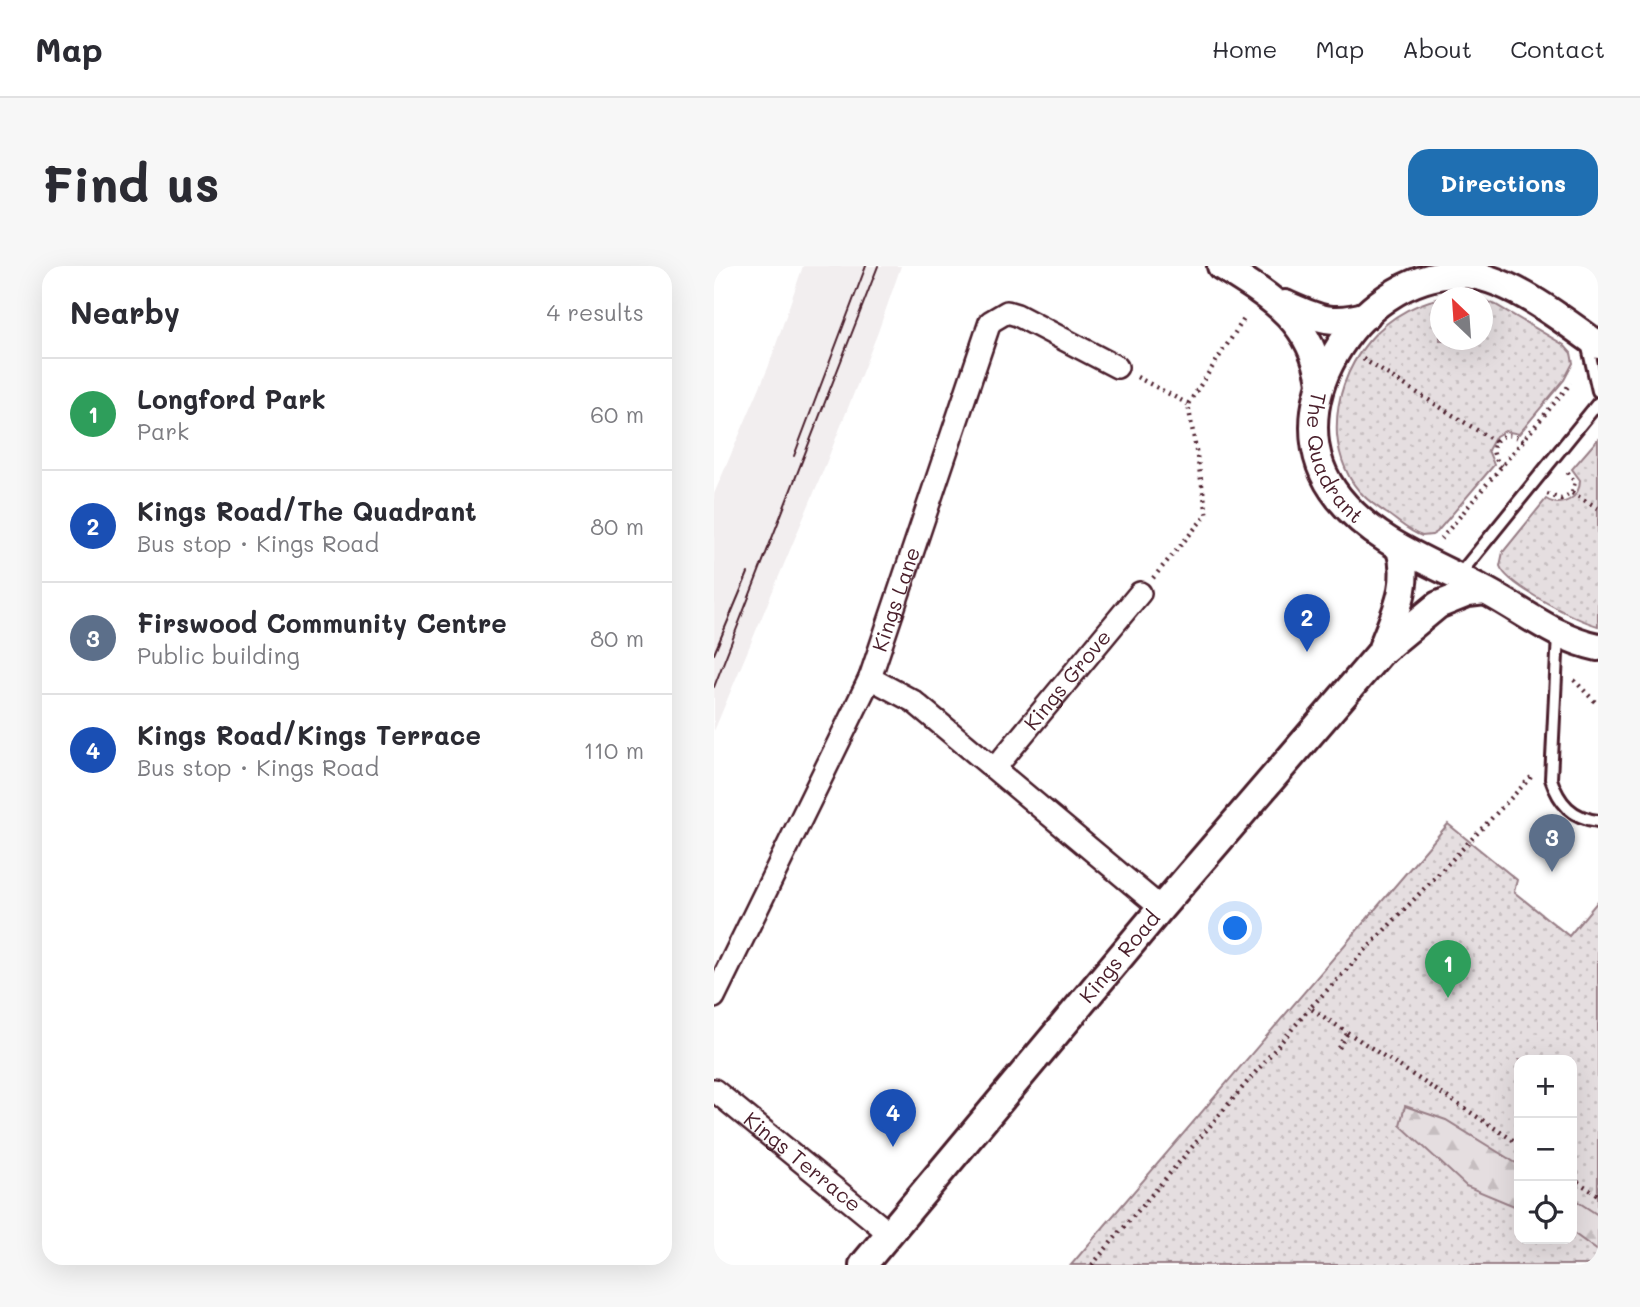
<!DOCTYPE html>
<html lang="en">
<head>
<meta charset="utf-8">
<style>
	body { margin:0; font-family:Mali,sans-serif; background:#f7f7f7; color:#2b2b33 }
	.controls { position:absolute; right:21px; bottom:21px; display:grid; overflow:hidden; border-radius:14px; box-shadow:0 7px 28px #0002 }
	.controls button { width:63px; height:63px; display:grid; place-items:center; padding:0; border:0; border-bottom:2px solid #e1e1e2; background:#fff; color:#2b2b33; font:35px sans-serif }
	.compass { position:absolute; left:716px; top:21px; width:63px; height:63px; border-radius:50%; background:#fff; box-shadow:0 7px 28px #0002; rotate:335deg }
	.you { position:absolute; left:522px; top:663px; width:24px; height:24px; margin:-18px; border:5px solid #fff; border-radius:50%; background:#1a73e8; box-shadow:0 0 0 10px #1a73e833 }
	.badge { display:grid; place-items:center; width:46px; height:46px; border-radius:50%; background:#1f6fb2; color:#fff; font-size:23px; font-weight:700 }
	.pin { position:absolute; translate:-50% -58px; filter:drop-shadow(0 2px 4px #0008) }
	.pin::after { content:''; position:absolute; top:37px; width:24px; height:21px; background:inherit; clip-path:polygon(0 0,100% 0,50% 100%) }
	.list { margin:0; padding:0; list-style:none }
	h2 { display:flex; justify-content:space-between; align-items:center; height:91px; margin:0; padding:0 28px; font-size:30px }
	h2 small { font-size:23px; font-weight:400; color:#7c7c81 }
	.list li { display:grid; grid-template-columns:46px 1fr auto; gap:21px; align-items:center; box-sizing:border-box; height:112px; padding:0 28px; border-top:2px solid #e1e1e2 }
	.list b { display:block; font-size:26px; white-space:nowrap }
	.list p { margin:0; font-size:23px; white-space:nowrap; color:#7c7c81 }
	.list em { font-size:23px; font-style:normal; color:#7c7c81 }
	.icon { flex:none; width:38px; height:38px; fill:none; stroke:currentColor; stroke-width:2; stroke-linecap:round; stroke-linejoin:round }
	.map { position:relative; flex:none; width:884px; height:999px; overflow:hidden; border-radius:21px }
	header { display:flex; align-items:center; gap:42px; box-sizing:border-box; height:98px; padding:0 35px; background:#fff; border-bottom:2px solid #e1e1e2 }
	header strong { font-size:33px }
	nav { display:flex; gap:38px; margin-inline-start:auto; font-size:24px }
	.intro { display:flex; align-items:center; justify-content:space-between; box-sizing:border-box; height:168px; padding:0 42px }
	h1 { margin:0; font-size:49px }
	.button { padding:18px 32px; border-radius:21px; background:#1f6fb2; color:#fff; font-size:24px; font-weight:700 }
	main { display:flex; gap:42px; padding:0 42px }
	aside { flex:1; background:#fff; border-radius:21px; box-shadow:0 7px 28px #0002 }
	.map>svg:first-child { display:block }
	.built { fill:#f2eeef }
	.grass { fill:url(#grass-dots); stroke:#987e86; stroke-width:2; fill-rule:evenodd }
	.forest { fill:url(#forest-firs); stroke:#987e86; stroke-width:2 }
	.lines { fill:none; stroke-linecap:round; stroke-linejoin:round }
	.service-casing { stroke:#4a1f2b; stroke-width:16 }
	.minor-casing { stroke:#4a1f2b; stroke-width:26 }
	.tertiary-casing { stroke:#4a1f2b; stroke-width:32 }
	.path { stroke:#4a1f2b; stroke-width:4.5; stroke-dasharray:2 5; stroke-linecap:butt }
	.service { stroke:#fff; stroke-width:10 }
	.minor { stroke:#fff; stroke-width:21 }
	.tertiary { stroke:#fff; stroke-width:26 }
	.tram { stroke:#4a1f2b; stroke-width:2 }
	.labels { text-anchor:middle; stroke-width:5; stroke-linejoin:round; paint-order:stroke }
	.street-label { font-size:21px; fill:#4a1f2b; stroke:#fff }
</style>
</head>
<body>
<header>
<strong>Map</strong>
<nav><a>Home</a><a>Map</a><a>About</a><a>Contact</a></nav>
</header>
<div class="intro"><h1>Find us</h1><a class="button">Directions</a></div>
<main>
<aside>
<h2>Nearby<small>4 results</small></h2>
<ul class="list">
<li><span class="badge" style="background:#2e9e5b">1</span><div><b>Longford Park</b><p>Park</p></div><em>60 m</em></li>
<li><span class="badge" style="background:#1a4fb4">2</span><div><b>Kings Road/The Quadrant</b><p>Bus stop · Kings Road</p></div><em>80 m</em></li>
<li><span class="badge" style="background:#5c6f8a">3</span><div><b>Firswood Community Centre</b><p>Public building</p></div><em>80 m</em></li>
<li><span class="badge" style="background:#1a4fb4">4</span><div><b>Kings Road/Kings Terrace</b><p>Bus stop · Kings Road</p></div><em>110 m</em></li>
</ul>
</aside>
<div class="map">
<svg width="884" height="999" viewBox="0 0 884 999">
	<defs>
		<pattern id="grass-dots" width="8" height="8" patternUnits="userSpaceOnUse" patternTransform="scale(1.75)"><rect width="8" height="8" fill="#e5dee0"/><path d="M2 2h.1M6 6h.1" fill="none" stroke="#c6bec0" stroke-width="1.8" stroke-linecap="round"/></pattern>
		<pattern id="forest-firs" width="22" height="20" patternUnits="userSpaceOnUse" patternTransform="scale(1.75)"><rect width="22" height="20" fill="#e5dee0"/><path d="M5 1l3.5 6h-7zM16 11l3.5 6h-7z" fill="#c6bec0"/></pattern>
	</defs>
	<rect width="100%" height="100%" fill="#fff"/>
	<filter id="ink" filterUnits="userSpaceOnUse"><feTurbulence type="fractalNoise" baseFrequency=".0143" numOctaves="2"/><feDisplacementMap in="SourceGraphic" scale="14" xChannelSelector="R" yChannelSelector="G"/><feConvolveMatrix kernelMatrix="1 2 1 2 8 2 1 2 1" color-interpolation-filters="sRGB"/></filter>
	<g filter="url(#ink)">
		<!-- built -->
		<polygon class="built" points="89,0 187,0 164,66 107,210 0,465 0,228 54,102"/>
		<!-- grass -->
		<g class="grass">
			<path d="M742,30L757,31L726,32V74H768L769,34L782,39L850,79L857,87L859,97L850,114L805,168L791,165L782,170L774,184L780,199L723,266L718,269L708,270C695,266 683,254 672,247C665,242 657,237 651,231C634,216 625,191 623,169C619,99 671,36 742,30Z"/>
			<path d="M884,173V360C863,354 793,320 786,300L789,286L832,233C848,243 866,232 866,214L858,203Z"/>
			<path d="M734,558L803,614L800,626L855,670L884,635V999H357ZM805,794H858V973H805Z"/>
		</g>
		<!-- forest -->
		<g class="forest">
			<polygon points="691,840 732,854 805,899 805,942 752,920 686,859"/>
			<polygon points="858,932 884,949 884,985 858,966"/>
		</g>
		<g class="lines">
			<!-- service casing -->
			<g class="service-casing">
				<g id="service">
					<polyline points="873,77 884,125"/>
					<polyline points="745,309 884,137"/>
					<path d="M844,368L837,513C845,537 858,552 884,555"/>
				</g>
			</g>
			<!-- minor casing -->
			<g class="minor-casing">
				<g id="minor">
					<polyline points="156,412 199,435 447,642"/>
					<path id="s1" d="M281,502L426,327"/>
					<path id="s2" d="M0,731L156,412L276,56L293,46L303,49L403,101"/>
					<path id="s3" d="M0,824L175,967"/>
				</g>
			</g>
			<!-- tertiary casing -->
			<g class="tertiary-casing">
				<g id="tertiary">
					<path d="M507,0C557,31 598,55 607,117"/>
					<path d="M571,38C603,52 618,60 653,49"/>
					<path id="s4" d="M884,79C848,53 790,7 744,8C644,9 555,147 625,232C661,277 717,296 766,322C806,342 840,372 884,381"/>
					<path d="M668,382C681,348 697,319 686,283"/>
					<path id="s5" d="M149,999L447,642L666,387L724,339L754,327L771,325"/>
				</g>
			</g>
			<!-- path -->
			<g class="path">
				<polyline points="649,93 782,176"/>
				<polyline points="423,111 474,138"/>
				<path d="M788,200C767,181 788,159 809,175"/>
				<polyline points="858,227 884,242"/>
				<polyline points="833,228 847,233 858,227 861,216 852,204"/>
				<polyline points="727,273 857,117"/>
				<polyline points="439,312 493,248 474,138 530,53"/>
				<polyline points="860,414 884,439"/>
				<polyline points="625,782 634,766"/>
				<polyline points="805,878 596,742 820,508"/>
				<polyline points="858,912 884,929"/>
				<polyline points="378,999 596,742"/>
			</g>
			<!-- service -->
			<use href="#service" class="service"/>
			<!-- minor -->
			<use href="#minor" class="minor"/>
			<!-- tertiary -->
			<use href="#tertiary" class="tertiary"/>
			<!-- tram -->
			<g class="tram">
				<polyline points="80,190 152,0"/>
				<polyline points="0,388 34,307"/>
				<polyline points="0,421 164,0"/>
			</g>
		</g>
	</g>
	<g class="labels">
		<!-- street labels -->
		<g class="street-label">
			<text dy="7" stroke="none"><textPath href="#s4" startOffset="425">The Quadrant</textPath></text>
			<text dy="7" stroke="none"><textPath href="#s2" startOffset="438">Kings Lane</textPath></text>
			<text dy="7" stroke="none"><textPath href="#s1" startOffset="114">Kings Grove</textPath></text>
			<text dy="7" stroke="none"><textPath href="#s5" startOffset="401">Kings Road</textPath></text>
			<text dy="7" stroke="none"><textPath href="#s3" startOffset="114">Kings Terrace</textPath></text>
		</g>
	</g>
</svg>
<div class="controls">
<button>+</button>
<button>−</button>
<button><svg class="icon" aria-label="locate" viewBox="0 0 24 24"><circle cx="12" cy="12" r="6"/><path d="M12 2v4M12 18v4M2 12h4M18 12h4"/></svg></button>
</div>
<svg class="compass" viewBox="-18 -18 36 36"><path d="M0-13l5 13h-10z" fill="#e53935"/><path d="M0 13l5-13h-10z" fill="#7c7c81"/></svg>
<div class="you"></div>
<div class="pin badge" style="left:734px;top:732px;background:#2e9e5b">1</div>
<div class="pin badge" style="left:593px;top:386px;background:#1a4fb4">2</div>
<div class="pin badge" style="left:838px;top:606px;background:#5c6f8a">3</div>
<div class="pin badge" style="left:179px;top:881px;background:#1a4fb4">4</div>
</div>
</main>
</body>
</html>
